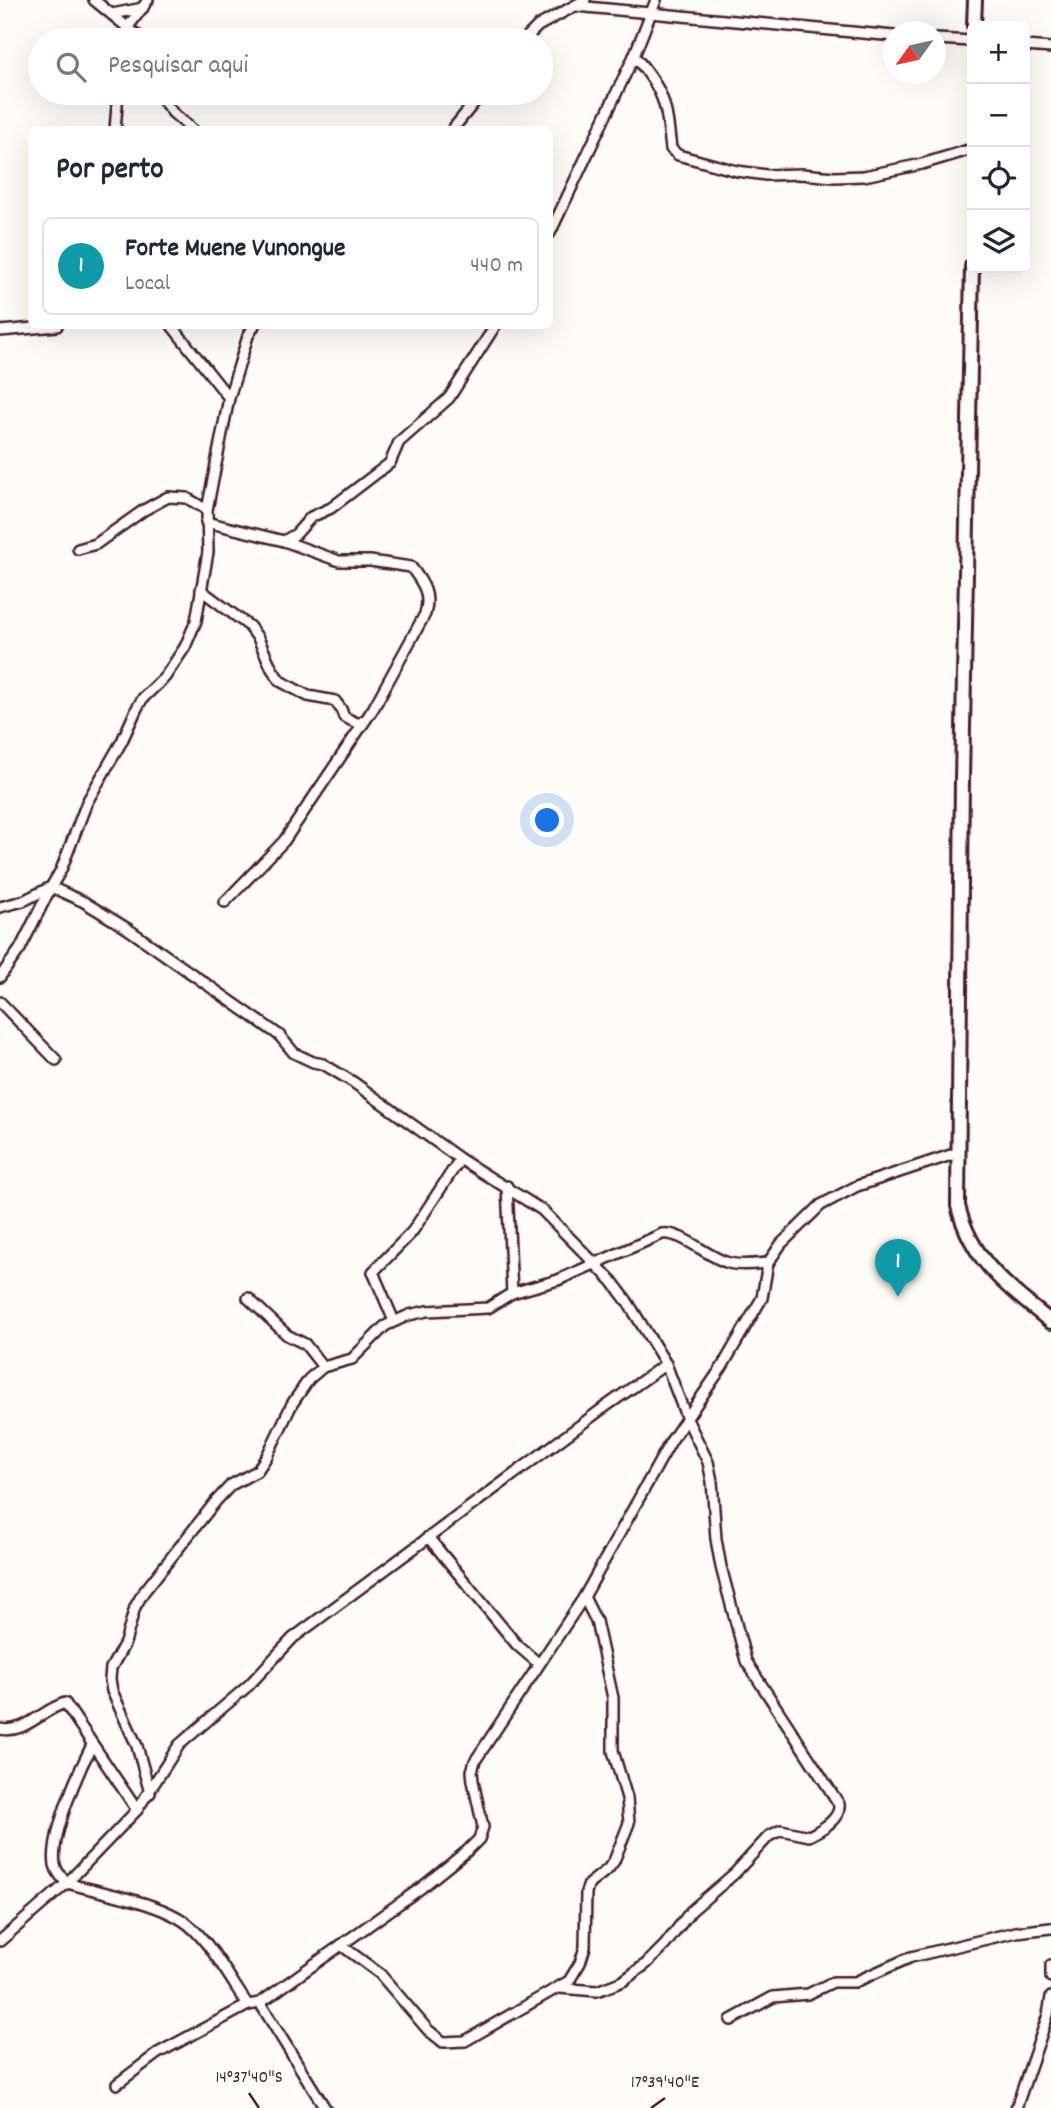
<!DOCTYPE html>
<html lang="pt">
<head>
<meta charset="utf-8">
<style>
	body { margin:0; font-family:Dekko,sans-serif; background:#f6f6f7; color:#1f2937 }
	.controls { position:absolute; right:21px; top:21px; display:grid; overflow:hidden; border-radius:10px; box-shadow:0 7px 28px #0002 }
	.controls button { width:63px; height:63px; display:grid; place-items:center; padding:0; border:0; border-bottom:2px solid #e0e1e3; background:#fff; color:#1f2937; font:35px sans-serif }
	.compass { position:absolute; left:883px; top:21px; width:63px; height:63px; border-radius:50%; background:#fff; box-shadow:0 7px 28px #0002; rotate:237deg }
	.you { position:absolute; left:548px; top:821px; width:24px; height:24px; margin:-18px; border:5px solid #fff; border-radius:50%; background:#1a73e8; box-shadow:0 0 0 10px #1a73e833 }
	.badge { display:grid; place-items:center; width:46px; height:46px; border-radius:50%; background:#0b8043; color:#fff; font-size:23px; font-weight:700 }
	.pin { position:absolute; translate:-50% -58px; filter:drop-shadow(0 2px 4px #0008) }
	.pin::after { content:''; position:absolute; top:37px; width:24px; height:21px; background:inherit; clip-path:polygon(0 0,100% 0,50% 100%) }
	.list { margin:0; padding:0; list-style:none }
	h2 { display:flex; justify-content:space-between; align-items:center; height:91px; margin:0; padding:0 28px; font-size:30px }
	h2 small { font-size:23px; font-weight:400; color:#747a83 }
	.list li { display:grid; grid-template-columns:46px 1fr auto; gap:21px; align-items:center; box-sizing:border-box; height:98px; margin:0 14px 14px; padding:0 14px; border:2px solid #e0e1e3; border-radius:10px }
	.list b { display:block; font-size:26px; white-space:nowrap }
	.list p { margin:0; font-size:23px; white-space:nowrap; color:#747a83 }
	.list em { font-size:23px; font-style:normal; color:#747a83 }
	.icon { flex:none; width:38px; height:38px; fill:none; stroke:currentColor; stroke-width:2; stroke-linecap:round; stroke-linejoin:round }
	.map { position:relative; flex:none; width:1051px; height:2108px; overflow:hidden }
	.search { position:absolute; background:#fff; box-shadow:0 7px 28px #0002; left:28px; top:28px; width:525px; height:77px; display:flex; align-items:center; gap:18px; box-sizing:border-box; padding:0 24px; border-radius:38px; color:#747a83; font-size:26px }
	.panel { position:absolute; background:#fff; box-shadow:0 7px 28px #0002; left:28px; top:126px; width:525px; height:203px; border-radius:10px }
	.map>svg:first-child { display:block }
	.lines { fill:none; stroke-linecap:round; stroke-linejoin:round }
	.street-casing { stroke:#4a1f2b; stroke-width:14 }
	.secondary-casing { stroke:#4a1f2b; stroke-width:18 }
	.street { stroke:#fdfcf7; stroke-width:9 }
	.secondary { stroke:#fdfcf7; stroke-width:12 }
	.ticks { fill:none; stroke:#4a1f2b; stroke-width:2.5 }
	.ticks-label { font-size:18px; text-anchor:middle; fill:#4a1f2b; stroke:#fdfcf7; stroke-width:6; stroke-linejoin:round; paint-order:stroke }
</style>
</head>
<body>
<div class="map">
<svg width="1051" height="2108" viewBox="0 0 1051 2108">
	<rect width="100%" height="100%" fill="#fdfcf7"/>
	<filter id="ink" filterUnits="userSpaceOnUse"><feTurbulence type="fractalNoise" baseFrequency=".0143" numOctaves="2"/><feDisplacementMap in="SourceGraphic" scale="14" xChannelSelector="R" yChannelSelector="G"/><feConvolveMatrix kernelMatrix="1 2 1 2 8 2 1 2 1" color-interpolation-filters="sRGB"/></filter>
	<g filter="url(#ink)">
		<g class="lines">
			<!-- street casing -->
			<g class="street-casing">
				<g id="street">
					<polyline points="94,0 143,40"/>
					<polyline points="576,6 894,36"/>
					<polyline points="112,14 143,8"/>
					<polyline points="936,39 972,41"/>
					<polyline points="126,40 128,27 148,0"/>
					<polyline points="524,40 538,26 585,0"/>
					<polyline points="1025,46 1051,48"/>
					<path d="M634,56C665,91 666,104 671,149L678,155L737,171L766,175L802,174L834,177L864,176L922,164L972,149"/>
					<polyline points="157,93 173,113 193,130"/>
					<polyline points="115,130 118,93"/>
					<polyline points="452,130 482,93"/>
					<polyline points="550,233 634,56 656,0"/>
					<polyline points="172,326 229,398"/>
					<polyline points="0,331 57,326"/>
					<path d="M206,522L284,541L339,561H370L411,567C423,583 431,594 425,614L373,709L284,841L225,902"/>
					<polyline points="284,541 296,534 311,517 331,508 390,463 399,442 449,398 495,326"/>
					<polyline points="78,549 96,544 144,510 168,497 187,498 207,510"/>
					<polyline points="201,590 249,626 258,638 272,669 280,681 308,696 335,701 341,709 344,717 359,724 363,721"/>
					<polyline points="0,907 23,901 51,887 61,870 87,802 122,741 137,708 143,698 165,677 185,647 196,621 208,552 207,510 229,398 248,336 254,326"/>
					<path d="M0,977L20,949L51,887L84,902L128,929L279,1035L294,1053L313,1062L323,1064L353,1082L460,1159L542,1210L612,1281L627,1301L666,1364L687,1419L708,1462L712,1481L716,1539L721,1567L746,1661L839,1804C841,1819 821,1830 809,1836L781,1830L769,1836L735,1873L691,1911L665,1945L646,1964L623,1981L597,1991L559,1988"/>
					<polyline points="0,1002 56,1060"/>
					<polyline points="507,1186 512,1293"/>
					<polyline points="248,1298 287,1335 305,1344 323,1367"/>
					<polyline points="394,1321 373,1272 412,1232 460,1159"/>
					<polyline points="428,1537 517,1645 538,1663"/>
					<path d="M0,1729C26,1734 41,1710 65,1703L137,1810"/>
					<path d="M92,1745C78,1772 50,1836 55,1865C57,1873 62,1878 67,1883C102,1893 164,1903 190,1926C211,1944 232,1982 248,2005"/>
					<path d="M150,1793L137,1746L112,1691L110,1679L111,1668L125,1643L135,1607L143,1593L216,1501L231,1485L257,1471L267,1456L292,1404L309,1379L323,1367L352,1359L385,1326L409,1315L427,1311L488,1308L512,1293L558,1280L662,1234C682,1231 708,1258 729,1263C742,1266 755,1264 768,1263"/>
					<polyline points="0,1941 67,1883 137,1810 179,1745 249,1685 293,1638 602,1409 666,1364"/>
					<polyline points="341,1945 380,1974 428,2030 443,2042 465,2041 569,1981 580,1963 585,1947 586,1892 589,1884 608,1869 614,1861 629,1823 627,1798 613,1751 613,1698 596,1621 584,1597"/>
					<polyline points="1051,1965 1051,1977"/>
					<polyline points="260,2003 325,2108"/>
					<polyline points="731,2020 773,1997 808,1994 833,1982 855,1982 911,1957 1016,1932 1051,1928"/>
					<polyline points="117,2084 158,2053 248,2005 260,2003 421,1888 467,1851 479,1839 483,1827 473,1781 472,1771 475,1761 584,1597 671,1441 722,1367 762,1298 768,1263 781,1244 821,1205 857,1186 957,1153"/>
					<polyline points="1016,2108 1048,2015 1051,1997"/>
				</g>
			</g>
			<!-- secondary casing -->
			<g class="secondary-casing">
				<g id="secondary">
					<polyline points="974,26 975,0"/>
					<path d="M972,266L962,779L958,1206C972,1262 1008,1287 1051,1322"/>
				</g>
			</g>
			<!-- street -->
			<use href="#street" class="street"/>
			<!-- secondary -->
			<use href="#secondary" class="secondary"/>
		</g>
	</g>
	<!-- ticks -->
	<path class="ticks" d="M249,2093L259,2108M651,2108L665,2098"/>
	<g class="ticks-label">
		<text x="249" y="2082">14°37'40"S</text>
		<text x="665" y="2087">17°39'40"E</text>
	</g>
</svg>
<div class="controls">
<button>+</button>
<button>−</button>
<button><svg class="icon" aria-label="locate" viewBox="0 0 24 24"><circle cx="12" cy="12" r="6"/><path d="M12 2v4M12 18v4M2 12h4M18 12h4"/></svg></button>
<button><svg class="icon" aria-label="layers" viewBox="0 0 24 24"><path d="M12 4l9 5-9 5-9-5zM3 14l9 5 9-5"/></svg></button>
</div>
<svg class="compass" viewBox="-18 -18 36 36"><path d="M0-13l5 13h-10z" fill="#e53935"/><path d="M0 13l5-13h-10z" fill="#747a83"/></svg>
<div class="you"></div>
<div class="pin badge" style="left:898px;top:1297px;background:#0f9aa8">1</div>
<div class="search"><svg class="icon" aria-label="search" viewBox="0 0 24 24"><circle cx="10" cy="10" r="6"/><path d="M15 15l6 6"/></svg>Pesquisar aqui</div>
<section class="panel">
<h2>Por perto<small></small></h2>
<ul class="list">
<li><span class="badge" style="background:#0f9aa8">1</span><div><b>Forte Muene Vunongue</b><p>Local</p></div><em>440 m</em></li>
</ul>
</section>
</div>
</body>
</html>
